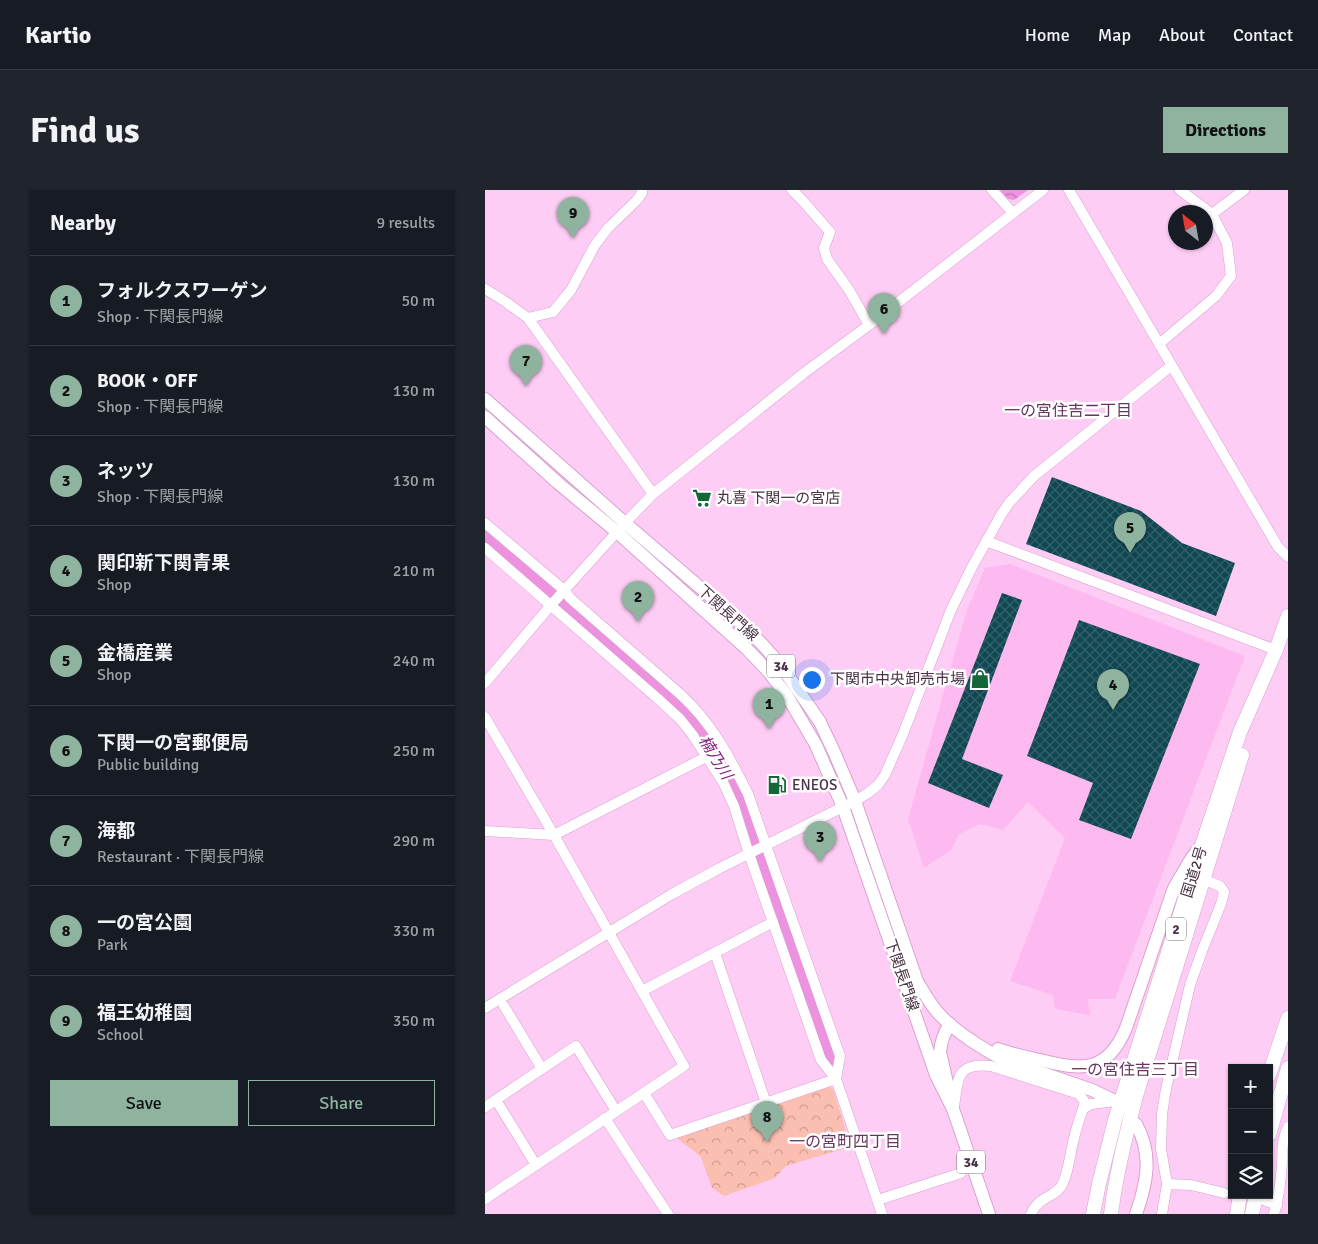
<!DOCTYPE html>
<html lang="en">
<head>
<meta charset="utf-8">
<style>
	body { margin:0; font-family:Signika,"Noto Sans JP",sans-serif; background:#20242c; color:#f1f3f6 }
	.controls { position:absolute; right:15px; bottom:15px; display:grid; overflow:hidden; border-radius:0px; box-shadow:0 1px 4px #0004 }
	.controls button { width:45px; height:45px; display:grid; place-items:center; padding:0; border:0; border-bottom:1px solid #363941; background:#171b24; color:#f1f3f6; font:25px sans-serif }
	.compass { position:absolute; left:683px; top:15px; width:45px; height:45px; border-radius:50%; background:#171b24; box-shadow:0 1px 4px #0004; rotate:329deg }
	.you { position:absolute; left:326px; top:489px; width:18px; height:18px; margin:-12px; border:4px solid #fff; border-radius:50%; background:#1a73e8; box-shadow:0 0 0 8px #1a73e833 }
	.badge { display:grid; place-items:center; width:32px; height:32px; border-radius:50%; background:#8eb4a0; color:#111; font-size:16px; font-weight:700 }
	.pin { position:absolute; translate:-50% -41px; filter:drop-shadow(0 1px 2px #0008) }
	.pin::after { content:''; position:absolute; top:26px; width:18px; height:15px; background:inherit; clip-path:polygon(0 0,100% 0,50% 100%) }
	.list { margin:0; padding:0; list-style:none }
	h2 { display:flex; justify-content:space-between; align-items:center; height:65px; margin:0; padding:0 20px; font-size:21px }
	h2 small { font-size:16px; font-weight:400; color:#9ea1a6 }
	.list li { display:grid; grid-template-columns:32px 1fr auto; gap:15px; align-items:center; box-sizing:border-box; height:90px; padding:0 20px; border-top:1px solid #363941 }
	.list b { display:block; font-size:19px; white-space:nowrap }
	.list p { margin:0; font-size:16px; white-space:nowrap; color:#9ea1a6 }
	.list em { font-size:16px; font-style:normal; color:#9ea1a6 }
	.actions { display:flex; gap:10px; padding:15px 20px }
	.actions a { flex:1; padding:11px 0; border:1px solid #8eb4a0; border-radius:0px; text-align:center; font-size:18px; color:#8eb4a0 }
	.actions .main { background:#8eb4a0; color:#111 }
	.icon { flex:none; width:28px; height:28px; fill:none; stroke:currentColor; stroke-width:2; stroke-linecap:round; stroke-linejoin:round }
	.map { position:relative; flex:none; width:803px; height:1024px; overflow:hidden; border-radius:0px }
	header { display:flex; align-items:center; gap:30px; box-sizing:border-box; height:70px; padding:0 25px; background:#171b24; border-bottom:1px solid #363941 }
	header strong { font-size:24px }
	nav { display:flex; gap:28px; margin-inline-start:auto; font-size:18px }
	.intro { display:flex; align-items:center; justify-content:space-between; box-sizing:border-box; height:120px; padding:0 30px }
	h1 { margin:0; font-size:35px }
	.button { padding:12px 22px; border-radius:0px; background:#8eb4a0; color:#111; font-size:18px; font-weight:700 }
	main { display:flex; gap:30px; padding:0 30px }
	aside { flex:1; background:#171b24; border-radius:0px; box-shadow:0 1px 4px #0004 }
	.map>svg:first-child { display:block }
	.built { fill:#fcbaf1 }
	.park { fill:url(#park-crowns) }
	.water { fill:url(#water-waves) }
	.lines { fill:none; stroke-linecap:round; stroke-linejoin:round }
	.river { stroke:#ed92df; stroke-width:18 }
	.building { fill:url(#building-cross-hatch) }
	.minor-casing { stroke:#daa0d0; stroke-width:11 }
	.major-casing { stroke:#daa0d0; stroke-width:14 }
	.highway-casing { stroke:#daa0d0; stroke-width:15 }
	.minor { stroke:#fff; stroke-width:10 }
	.major { stroke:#fff; stroke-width:12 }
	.highway { stroke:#fff; stroke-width:14 }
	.labels { text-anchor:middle; stroke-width:5; stroke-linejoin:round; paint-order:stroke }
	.shield { fill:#fff; stroke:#806f7d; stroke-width:1 }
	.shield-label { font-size:14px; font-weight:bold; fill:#493145 }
	.poi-label { font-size:15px; fill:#493145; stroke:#fff; text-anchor:start }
	.street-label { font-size:15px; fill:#493145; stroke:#fff }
	.neighbourhood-label { font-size:16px; fill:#683560; stroke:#fff }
	.water-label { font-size:16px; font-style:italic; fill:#891e7e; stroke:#fff }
</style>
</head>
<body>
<header>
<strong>Kartio</strong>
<nav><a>Home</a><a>Map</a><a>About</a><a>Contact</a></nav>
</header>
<div class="intro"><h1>Find us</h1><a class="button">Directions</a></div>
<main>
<aside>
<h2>Nearby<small>9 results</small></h2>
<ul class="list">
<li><span class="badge">1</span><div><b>フォルクスワーゲン</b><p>Shop · 下関長門線</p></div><em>50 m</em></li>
<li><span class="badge">2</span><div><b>BOOK・OFF</b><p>Shop · 下関長門線</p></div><em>130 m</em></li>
<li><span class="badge">3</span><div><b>ネッツ</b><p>Shop · 下関長門線</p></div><em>130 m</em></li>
<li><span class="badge">4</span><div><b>関印新下関青果</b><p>Shop</p></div><em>210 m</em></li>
<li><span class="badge">5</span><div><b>金橋産業</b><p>Shop</p></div><em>240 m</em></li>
<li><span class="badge">6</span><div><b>下関一の宮郵便局</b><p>Public building</p></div><em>250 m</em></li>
<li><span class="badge">7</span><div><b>海都</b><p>Restaurant · 下関長門線</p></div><em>290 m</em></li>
<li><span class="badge">8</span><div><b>一の宮公園</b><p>Park</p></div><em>330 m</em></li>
<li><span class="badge">9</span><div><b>福王幼稚園</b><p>School</p></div><em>350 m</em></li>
</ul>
<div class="actions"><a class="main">Save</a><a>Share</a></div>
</aside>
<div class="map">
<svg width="803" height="1024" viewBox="0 0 803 1024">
	<defs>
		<pattern id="park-crowns" width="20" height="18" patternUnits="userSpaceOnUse" patternTransform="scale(1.25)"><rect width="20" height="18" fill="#fbbfb2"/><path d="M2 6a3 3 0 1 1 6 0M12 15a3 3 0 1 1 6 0" fill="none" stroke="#cd9c93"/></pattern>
		<pattern id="water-waves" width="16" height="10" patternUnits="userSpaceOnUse" patternTransform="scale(1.25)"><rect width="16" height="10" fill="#ed92df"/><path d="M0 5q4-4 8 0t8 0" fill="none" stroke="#c278b7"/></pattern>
		<pattern id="building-cross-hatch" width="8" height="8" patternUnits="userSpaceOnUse" patternTransform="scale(1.25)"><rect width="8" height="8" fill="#0f4852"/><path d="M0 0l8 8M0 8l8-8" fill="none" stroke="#346069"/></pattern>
	</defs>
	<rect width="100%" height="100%" fill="#fecdf5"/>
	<!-- built -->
	<polygon class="built" points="525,374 760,466 630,809 603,809 605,825 570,819 568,805 525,791 580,648 543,612 518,640 495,634 474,644 466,660 439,678 423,629 482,420 500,378"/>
	<!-- park -->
	<polygon class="park" points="345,897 348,899 362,944 365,947 368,956 301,976 290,988 239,1006 227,998 216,967 192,948 339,898"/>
	<!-- water -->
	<polygon class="water" points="515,0 543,0 529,10 523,9"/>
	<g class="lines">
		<!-- river -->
		<polyline class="river" points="0,346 195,516 225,553 245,586 255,607 345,867"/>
	</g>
	<!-- building -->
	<g class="building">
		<polygon points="567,287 656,321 697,353 750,373 731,426 541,354"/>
		<polygon points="517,403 537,410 477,569 518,585 504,618 443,593"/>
		<polygon points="594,430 715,474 646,649 594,630 608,593 542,566"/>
	</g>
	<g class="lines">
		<!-- minor casing -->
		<g class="minor-casing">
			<g id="minor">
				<polyline points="307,0 318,11 345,42 339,58 342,69 364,100 384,135"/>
				<polyline points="507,0 528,23"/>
				<polyline points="584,0 793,357 803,367"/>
				<polyline points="727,24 759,0"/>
				<polyline points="0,99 18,110 43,128 168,304"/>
				<polyline points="43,128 68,122 86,100 110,55 123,38 151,11 157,3 157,0"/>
				<polyline points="674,154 731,106 746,86 742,53 727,24 695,0"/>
				<path d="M0,333L79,400L85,408L195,504C227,533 244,566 263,604L355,866L351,889"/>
				<polyline points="501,351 791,460"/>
				<polyline points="0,358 172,508 195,529 207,544 238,592 249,616 264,664 336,870 351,889 397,1024"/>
				<polyline points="0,493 66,415 140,333 168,304 319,183 384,135 558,0"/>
				<polyline points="0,527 69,645 199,876 0,1009"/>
				<polyline points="0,641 69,645 221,567"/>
				<polyline points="230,763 281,913"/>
				<polyline points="157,801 288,732"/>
				<polyline points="19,816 57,879"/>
				<polyline points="0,818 187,704 235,678 370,611 383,603 393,595 400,585 418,544 466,420 487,377 516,325 524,313 549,286 686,176"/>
				<polyline points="159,903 185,945 351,889"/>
				<polyline points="11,910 51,975"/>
				<polyline points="0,917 91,856 131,921"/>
				<path d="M469,917C473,889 471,872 506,876L594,904L600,912C598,919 596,924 594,931C591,939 589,948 587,957C584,970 583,984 577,995C569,1009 554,1005 546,1024"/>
				<polyline points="598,919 606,914 630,911"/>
				<polyline points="120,928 155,982 183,1024"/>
				<polyline points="682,994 706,995 739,1003"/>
				<polyline points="393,1010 476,983"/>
				<polyline points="779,1010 792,1015"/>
				<polyline points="677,1024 682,994 676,959 677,924 681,899 705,795 717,761 736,714 739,702 735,696 712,687"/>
				<path d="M789,1024C794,1007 796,990 797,973C798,957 796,953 803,937"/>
			</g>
		</g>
		<!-- major casing -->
		<g class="major-casing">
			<g id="major">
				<path d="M0,209L140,333L246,424L276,453L295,474L335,532L350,564L370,611L432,791C439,803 446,816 456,826C471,842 498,859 517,869L607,900L630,911"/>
				<polyline points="0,227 73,293 132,342 262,459 283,481 301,504 331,555 358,617 451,885 468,919"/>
				<path d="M465,834C459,843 456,851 455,862L468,919L504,1024"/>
				<path d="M513,859C526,864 541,867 555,870C596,880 622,884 641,838L689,698L706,669L715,657"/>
				<path d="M651,1024C662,993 668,964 651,934"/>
			</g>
		</g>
		<!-- highway casing -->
		<g class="highway-casing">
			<g id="highway">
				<polyline points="784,885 803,828"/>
				<polyline points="784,945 803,878"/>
				<polyline points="608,1024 614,994 630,930 717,655 755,542 791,460 803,426"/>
				<path d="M626,1024C631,984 641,945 651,906L757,565"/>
				<polyline points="752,1024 755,1005"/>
				<polyline points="767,1024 771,1005"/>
			</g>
		</g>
		<!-- minor -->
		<use href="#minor" class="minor"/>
		<!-- major -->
		<use href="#major" class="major"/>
		<!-- highway -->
		<use href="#highway" class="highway"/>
	</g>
	<!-- icons -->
	<defs>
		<g id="supermarket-bare" transform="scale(1.5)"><path d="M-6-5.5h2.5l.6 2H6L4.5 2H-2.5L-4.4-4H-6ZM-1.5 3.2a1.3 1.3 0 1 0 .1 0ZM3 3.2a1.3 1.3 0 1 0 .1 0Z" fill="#146737" stroke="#fff" stroke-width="2.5" paint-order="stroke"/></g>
		<g id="shop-bare" transform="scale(1.5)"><path d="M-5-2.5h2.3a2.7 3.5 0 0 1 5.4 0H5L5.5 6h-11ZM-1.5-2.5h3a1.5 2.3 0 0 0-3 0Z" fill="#146737" stroke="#fff" stroke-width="2.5" paint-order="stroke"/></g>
		<g id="fuel-bare" transform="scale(1.5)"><path d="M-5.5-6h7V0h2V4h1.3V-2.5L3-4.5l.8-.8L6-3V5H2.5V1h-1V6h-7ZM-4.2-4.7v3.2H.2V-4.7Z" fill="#146737" stroke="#fff" stroke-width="2.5" paint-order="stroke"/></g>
	</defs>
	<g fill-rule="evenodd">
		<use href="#supermarket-bare" x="217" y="308"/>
		<use href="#shop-bare" x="495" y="489"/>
		<use href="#fuel-bare" x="292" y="595"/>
	</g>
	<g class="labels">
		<!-- shield labels -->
		<g class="shield">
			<rect x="282" y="464.5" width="28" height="23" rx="4"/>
			<rect x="681" y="727.5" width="20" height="23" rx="4"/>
			<rect x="472" y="960.5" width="28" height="23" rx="4"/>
		</g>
		<g class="shield-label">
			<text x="296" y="481">34</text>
			<text x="691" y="744">2</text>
			<text x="486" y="977">34</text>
		</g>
		<!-- poi labels -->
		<g class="poi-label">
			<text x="232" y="313">丸喜 下関一の宮店</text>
			<text x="480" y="494" text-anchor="end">下関市中央卸売市場</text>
			<text x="307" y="600">ENEOS</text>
		</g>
		<!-- street labels -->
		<g class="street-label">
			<text transform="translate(243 423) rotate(42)" y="5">下関長門線</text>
			<text transform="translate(709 682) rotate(-73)" y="5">国道2号</text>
			<text transform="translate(417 785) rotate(71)" y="5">下関長門線</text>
		</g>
		<!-- neighbourhood labels -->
		<g class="neighbourhood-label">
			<text x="583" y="226">一の宮住吉二丁目</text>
			<text x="650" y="885">一の宮住吉三丁目</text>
			<text x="360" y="957">一の宮町四丁目</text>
		</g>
		<!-- water labels -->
		<g class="water-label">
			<text transform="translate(231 567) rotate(58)" y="6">楠乃川</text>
		</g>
	</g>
</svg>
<div class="controls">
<button>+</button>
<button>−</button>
<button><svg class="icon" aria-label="layers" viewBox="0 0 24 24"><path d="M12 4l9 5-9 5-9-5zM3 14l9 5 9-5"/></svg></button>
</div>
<svg class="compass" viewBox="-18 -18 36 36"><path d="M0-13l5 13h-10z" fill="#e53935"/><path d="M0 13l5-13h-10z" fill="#9ea1a6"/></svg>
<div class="you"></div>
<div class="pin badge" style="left:284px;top:539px">1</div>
<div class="pin badge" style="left:153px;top:432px">2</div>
<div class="pin badge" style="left:335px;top:672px">3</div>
<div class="pin badge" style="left:628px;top:520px">4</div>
<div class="pin badge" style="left:645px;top:363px">5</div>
<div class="pin badge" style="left:399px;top:144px">6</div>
<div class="pin badge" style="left:41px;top:196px">7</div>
<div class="pin badge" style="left:282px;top:952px">8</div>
<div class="pin badge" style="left:88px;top:48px">9</div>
</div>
</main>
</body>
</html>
